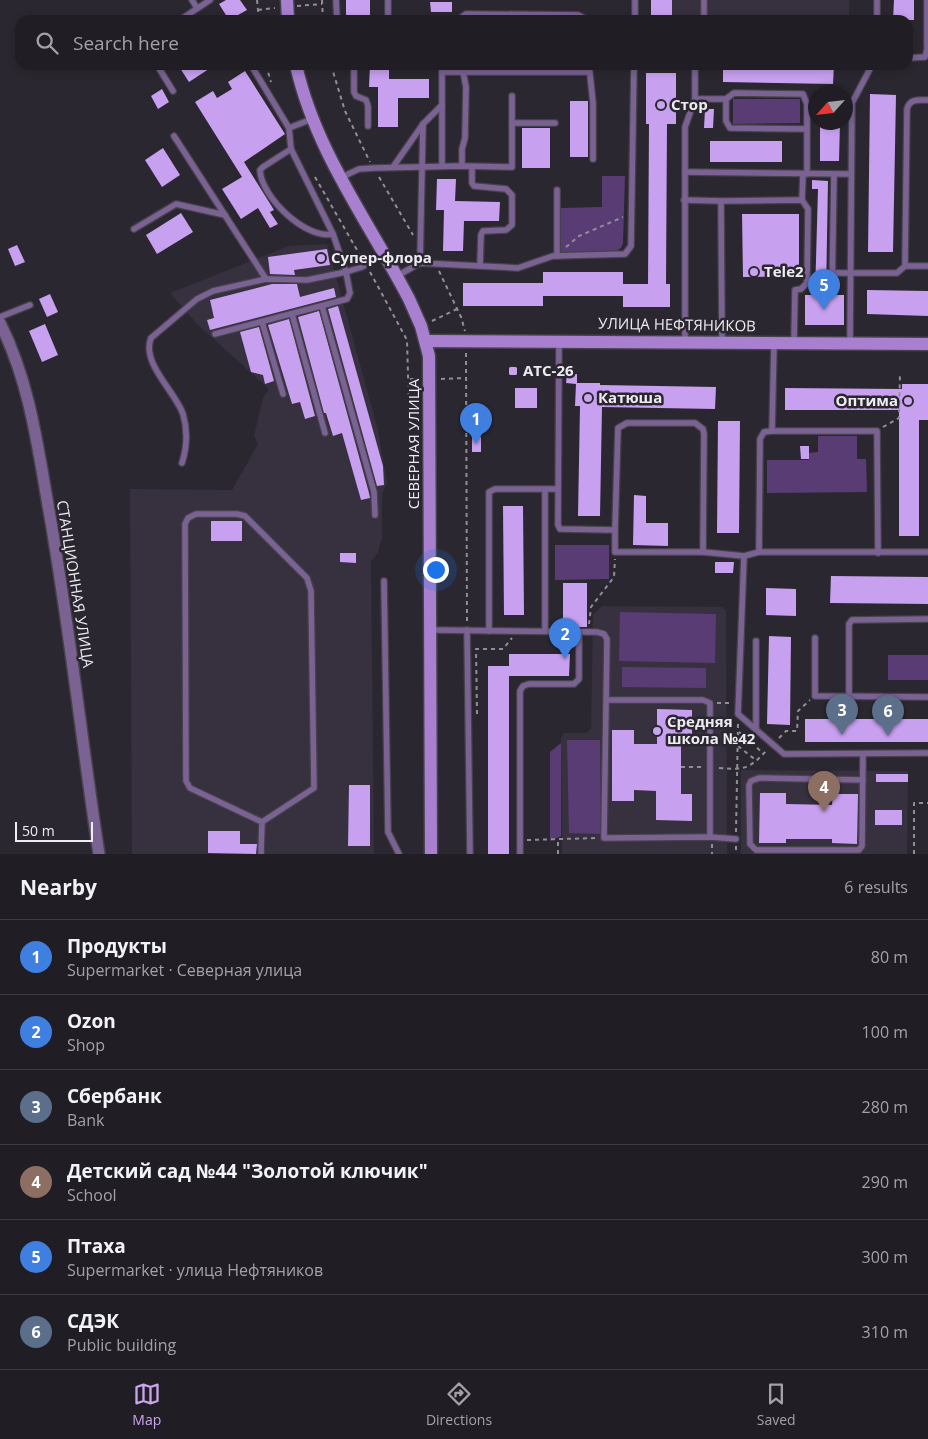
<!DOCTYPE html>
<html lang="en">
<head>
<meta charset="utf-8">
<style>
	body { margin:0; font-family:"Open Sans",sans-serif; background:#28262c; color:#f1f3f6 }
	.compass { position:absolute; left:808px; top:85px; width:45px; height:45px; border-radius:50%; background:#201d24; box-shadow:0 2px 8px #0003; rotate:243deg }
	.scale { position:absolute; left:15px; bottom:12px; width:78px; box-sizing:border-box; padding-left:5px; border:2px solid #eeebf1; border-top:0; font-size:14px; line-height:18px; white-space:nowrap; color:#eeebf1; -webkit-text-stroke:4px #2b2730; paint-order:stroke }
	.you { position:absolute; left:435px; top:569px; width:18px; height:18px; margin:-12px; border:4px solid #fff; border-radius:50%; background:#1a73e8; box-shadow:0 0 0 8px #1a73e833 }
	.badge { display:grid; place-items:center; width:32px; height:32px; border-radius:50%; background:#c9a5ee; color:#fff; font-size:16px; font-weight:700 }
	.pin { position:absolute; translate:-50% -41px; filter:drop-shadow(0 1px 2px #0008) }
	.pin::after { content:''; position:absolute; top:26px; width:18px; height:15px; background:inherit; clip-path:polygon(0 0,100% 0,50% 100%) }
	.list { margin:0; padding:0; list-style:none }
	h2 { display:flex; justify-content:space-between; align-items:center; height:65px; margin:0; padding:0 20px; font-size:21px }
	h2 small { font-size:16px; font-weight:400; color:#a2a2a6 }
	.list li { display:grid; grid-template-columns:32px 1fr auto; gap:15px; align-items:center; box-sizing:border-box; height:75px; padding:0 20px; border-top:1px solid #3d3b41 }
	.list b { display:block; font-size:19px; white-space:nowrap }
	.list p { margin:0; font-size:16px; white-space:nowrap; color:#a2a2a6 }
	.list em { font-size:16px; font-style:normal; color:#a2a2a6 }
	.icon { flex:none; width:28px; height:28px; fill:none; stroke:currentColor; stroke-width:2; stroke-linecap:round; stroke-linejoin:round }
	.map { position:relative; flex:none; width:928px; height:854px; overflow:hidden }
	.search { position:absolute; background:#201d24; box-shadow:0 2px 8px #0003; left:15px; right:15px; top:15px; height:55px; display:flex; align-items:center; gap:12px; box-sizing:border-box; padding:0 18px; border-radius:15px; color:#a2a2a6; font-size:19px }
	.sheet { height:515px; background:#201d24 }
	nav { display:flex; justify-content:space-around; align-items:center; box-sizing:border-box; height:70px; border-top:1px solid #3d3b41; background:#201d24; font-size:14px; color:#a2a2a6 }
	nav a { display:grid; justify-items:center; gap:2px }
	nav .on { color:#c9a5ee }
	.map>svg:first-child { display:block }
	.built { fill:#37303e }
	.green { fill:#593c74 }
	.building { fill:#c8a0f0 }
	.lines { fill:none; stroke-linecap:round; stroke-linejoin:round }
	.lane-casing { stroke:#46424b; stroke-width:8 }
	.street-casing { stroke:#46424b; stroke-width:14 }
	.secondary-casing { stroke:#46424b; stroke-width:15 }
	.path { stroke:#928e96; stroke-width:2; stroke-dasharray:4 4; stroke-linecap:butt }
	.lane { stroke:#7a6293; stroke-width:5.5 }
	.street { stroke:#7a6293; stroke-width:11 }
	.secondary { stroke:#a880cf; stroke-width:12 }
	.poi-dot { fill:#c9a5ee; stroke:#2b2730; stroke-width:2 }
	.labels { text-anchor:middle; stroke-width:5; stroke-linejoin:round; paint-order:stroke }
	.poi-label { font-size:15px; font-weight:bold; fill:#eeebf1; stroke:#2b2730; text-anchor:start }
	.street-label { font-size:15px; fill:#eeebf1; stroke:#2b2730 }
</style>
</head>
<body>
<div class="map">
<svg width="928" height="854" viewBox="0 0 928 854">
	<rect width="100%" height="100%" fill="#2b2730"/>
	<!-- built -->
	<g class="built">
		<rect x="672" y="0" width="177" height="20"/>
		<polygon points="327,244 378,430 387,483 382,494 382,537 378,552 371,562 374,854 132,854 130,489 232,490 258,444 254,436 263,398 269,389 198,325 170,293 289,246"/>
		<polygon points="602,606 722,607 726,610 727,854 562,854 561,738 564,733 586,733 591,729 593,615"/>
		<polygon points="741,770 908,771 907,854 741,854"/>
	</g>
	<!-- green -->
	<g class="green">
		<polygon points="733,99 800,99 800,123 733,124"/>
		<polygon points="602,176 625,176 623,243 621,248 614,252 561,252 561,208 602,207"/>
		<polygon points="818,436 857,436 857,459 866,459 867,492 767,493 767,460 809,460 809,453 818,452"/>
		<polygon points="555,545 609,545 609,579 555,580"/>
		<polygon points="620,612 716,614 715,663 619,661"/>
		<rect x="888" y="655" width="40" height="25"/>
		<polygon points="622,667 706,668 706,688 622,687"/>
		<polygon points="567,740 600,740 601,834 569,833"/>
		<polygon points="561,743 561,836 550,841 550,752"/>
	</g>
	<!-- building -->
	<g class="building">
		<polygon points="226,0 240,0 247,10 229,20 219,4"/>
		<rect x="346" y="0" width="24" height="20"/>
		<rect x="651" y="0" width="21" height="20"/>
		<polygon points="894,0 914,0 914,20 893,20"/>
		<polygon points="430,2 452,2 452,12 431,12"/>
		<polygon points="178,65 215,65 189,82"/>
		<polygon points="370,65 389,65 389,79 429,79 429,98 398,98 398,127 378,127 378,87 369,87"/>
		<polygon points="723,65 834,65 833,84 723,82"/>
		<polygon points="245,71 285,134 244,162 274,210 270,212 278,224 270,228 258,208 241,219 222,189 242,177 195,102 213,91 217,98 232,89 228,82"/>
		<polygon points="646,73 676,73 676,124 667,124 666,284 670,284 670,307 623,307 623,296 543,296 543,306 463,306 463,283 543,283 543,272 623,272 623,284 648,284 649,124 646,124"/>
		<polygon points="162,89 169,102 158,109 151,96"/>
		<polygon points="870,94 896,95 893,252 868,252"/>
		<rect x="570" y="101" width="18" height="56"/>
		<polygon points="705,109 714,109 713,128 704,128"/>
		<polygon points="820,122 840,122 839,161 820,161"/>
		<rect x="522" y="128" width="28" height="40"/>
		<rect x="710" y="141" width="72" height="21"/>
		<polygon points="163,148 180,175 162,187 145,160"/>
		<polygon points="437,179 456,179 455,201 500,202 499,221 464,221 463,251 443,251 444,210 436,210"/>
		<polygon points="812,180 828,181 826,295 844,295 844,325 805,325 805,295 815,295 818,189 812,189"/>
		<polygon points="181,213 193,232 157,254 146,235"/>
		<polygon points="742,214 799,214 799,276 743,277"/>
		<polygon points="17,245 25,262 15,266 8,249"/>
		<polygon points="327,249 330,265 294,270 295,275 270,274 268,257"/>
		<polygon points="272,284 297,284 300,297 334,288 336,297 210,330 207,320 214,318 210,300"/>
		<polygon points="867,290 928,291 928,316 867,314"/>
		<polygon points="50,294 58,312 47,317 39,299"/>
		<polygon points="338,306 383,466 384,485 377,486 328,309"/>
		<polygon points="319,311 369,493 370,498 361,500 342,433 333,436 326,413 324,413 298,317"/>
		<polygon points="289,319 315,416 305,419 300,402 292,404 268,325"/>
		<polygon points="45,324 58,355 42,362 29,331"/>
		<polygon points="259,327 274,381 265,384 263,375 251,372 240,332"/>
		<polygon points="567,374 577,374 577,383 600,383 600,385 716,387 715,409 602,407 600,516 578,516 580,406 575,406 576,384 566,383"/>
		<polygon points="902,384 928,384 928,420 919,420 919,536 899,536 899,410 785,410 785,388 902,389"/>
		<rect x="515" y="388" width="22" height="20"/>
		<polygon points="718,421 740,421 739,533 717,533"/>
		<polygon points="472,436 481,437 481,452 472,452"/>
		<polygon points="800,446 809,446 809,459 801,459"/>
		<polygon points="634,495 646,496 646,523 668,523 668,546 633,545"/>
		<polygon points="503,506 523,506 524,615 504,615"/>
		<rect x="211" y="521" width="31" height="20"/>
		<polygon points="340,553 356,553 356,563 340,562"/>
		<polygon points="715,562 734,562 733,573 715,573"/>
		<polygon points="831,576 928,577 928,604 830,603"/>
		<rect x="563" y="583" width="24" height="44"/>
		<polygon points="766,588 796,589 796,616 766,615"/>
		<polygon points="769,636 791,637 790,725 767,724"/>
		<polygon points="509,654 570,654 569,676 509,676 509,854 488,854 488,666 509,666"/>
		<polygon points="657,709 692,710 692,738 681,738 681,794 692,794 692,821 656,820 656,791 634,790 634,801 612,801 612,730 634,730 634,744 657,744"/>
		<rect x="805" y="719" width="123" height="23"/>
		<rect x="876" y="774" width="32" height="8"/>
		<polygon points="349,785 370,785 370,846 348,846"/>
		<polygon points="760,793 786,793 786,804 832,805 833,794 858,794 857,844 832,843 832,839 786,839 786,843 759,843"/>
		<rect x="875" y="810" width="27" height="15"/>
		<polygon points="208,831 240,831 240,844 257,844 256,854 208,853"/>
	</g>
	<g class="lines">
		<!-- lane casing -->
		<g class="lane-casing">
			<g id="lane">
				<polyline points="192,0 197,8"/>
				<polyline points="336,0 337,20"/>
				<polyline points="180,20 210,0"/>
				<polyline points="388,20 388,0"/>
				<polyline points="458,20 466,14 578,15 588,20"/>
				<polyline points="635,20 635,0"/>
				<polyline points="704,20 704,0"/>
				<polyline points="877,20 877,0"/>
				<polyline points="927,46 927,0"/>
				<polyline points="908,58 925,57 928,46"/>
				<polyline points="157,65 173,91"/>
				<polyline points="354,65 354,92 356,96 366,100 368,106 368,126"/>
				<polyline points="449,65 456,65"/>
				<polyline points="589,65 593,103 593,159"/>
				<polyline points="442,72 589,72"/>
				<polyline points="695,99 726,99"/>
				<polyline points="807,104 816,104"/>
				<polyline points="512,123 555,123"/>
				<polyline points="289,128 312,119"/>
				<polyline points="807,129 730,128 726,121 726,99 734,93 803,94 807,104 807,174"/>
				<polyline points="174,136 266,279"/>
				<path d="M291,149L263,167L260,170C261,197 306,240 333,234"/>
				<polyline points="442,166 442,65"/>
				<polyline points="462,166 462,149 465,138 466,87 463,71"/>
				<polyline points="393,167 423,124 442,105"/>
				<polyline points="472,167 472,183 474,186 506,189 512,195 512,225 506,230 483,231 481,235 480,266"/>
				<polyline points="685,172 851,174"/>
				<polyline points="340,178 359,169 374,168 462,166 512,167 512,96"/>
				<polyline points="684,200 721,201"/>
				<polyline points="802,200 803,174"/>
				<polyline points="134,229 176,204 225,215"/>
				<polyline points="557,256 557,190"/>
				<polyline points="420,263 423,124"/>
				<path d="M905,266L907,109C910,98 919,100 928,100"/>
				<polyline points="832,273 897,273 905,266 928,266"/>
				<polyline points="397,276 420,263 518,268 553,256 625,254 631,246 634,65"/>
				<polyline points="832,292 834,174"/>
				<polyline points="322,306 374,492 375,515"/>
				<polyline points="292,314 325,433"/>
				<polyline points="0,317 30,305"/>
				<polyline points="262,322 283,394"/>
				<polyline points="215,334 347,299 350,293 346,272 362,267 384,254"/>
				<polyline points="559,341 558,525 560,529 615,530 615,552 703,552 744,556 759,552 928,552"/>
				<polyline points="685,341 685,127 695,99 695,65"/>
				<polyline points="722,342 721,201 802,200 808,209 807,283 801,289 795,290 794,343"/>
				<polyline points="850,343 852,103 872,65"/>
				<polyline points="774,344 772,431 877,431 878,553"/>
				<path d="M182,463C187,447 188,431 183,414C175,391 141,363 151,338L197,299L213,291L266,279L307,280L346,272L333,234L291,149L289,128L251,65"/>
				<polygon points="196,514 237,514 245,516 307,578 311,591 314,788 262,822 190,788 186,781 185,524 188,518"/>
				<polyline points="615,530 618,428 627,423 695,423 703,429 704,434 703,552"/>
				<polyline points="759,552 760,439 764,432 772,431"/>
				<polyline points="744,556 738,714 784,754 928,753"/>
				<polyline points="384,581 388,832 399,854"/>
				<polyline points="431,630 597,632 604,634 607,639 604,838 710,837 736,839"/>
				<polyline points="467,630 470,854"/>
				<polyline points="489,631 489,492 495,489 558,489"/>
				<polyline points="545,631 545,489"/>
				<polyline points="815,638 815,696 928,697"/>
				<polyline points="849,696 849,624 852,620 928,619"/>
				<polyline points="607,700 703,700 710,703 710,837"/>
				<polyline points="756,729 756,641"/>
				<polyline points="863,780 759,778 751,781 749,785 750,844 756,850 859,850 862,846 863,754"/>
				<polyline points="261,854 262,822"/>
				<polyline points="520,854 520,691 523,686 529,684 574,684 579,679 579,633"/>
			</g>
		</g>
		<!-- street casing -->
		<g class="street-casing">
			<path id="street" d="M0,323C29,381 37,442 48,505C69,621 81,738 99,854"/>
		</g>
		<!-- secondary casing -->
		<g class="secondary-casing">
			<g id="secondary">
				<polyline points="287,0 288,20"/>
				<path d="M296,65C315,151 369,222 409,299L421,326L429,356L431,854"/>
				<polyline points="426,341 928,344"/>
			</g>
		</g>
		<!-- path -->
		<g class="path">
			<polyline points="257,0 259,20"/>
			<polyline points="322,0 323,20"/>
			<polyline points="297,6 322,4"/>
			<polyline points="258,10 275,8"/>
			<polyline points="266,65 271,82"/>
			<polyline points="331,65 345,111 370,162"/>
			<polyline points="315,177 361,257"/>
			<polyline points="379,177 413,235"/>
			<polyline points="566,247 579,236 623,217"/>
			<polyline points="439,271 461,317 465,331"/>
			<polyline points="370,272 407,340 409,410"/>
			<polyline points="432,321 457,309"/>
			<polyline points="466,353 467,623"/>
			<polyline points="410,379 419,379"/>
			<polyline points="441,379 466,378"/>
			<polyline points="883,427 899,418 900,373"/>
			<polyline points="589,624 591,607 614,577 615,559"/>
			<polyline points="717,703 730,703"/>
			<polyline points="477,714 476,649 503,649 512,638"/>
			<polyline points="739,732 764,754"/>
			<polyline points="779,738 786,731 797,731 798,711 810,700"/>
			<polyline points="738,746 757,761"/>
			<polyline points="681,767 702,767"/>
			<path d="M719,768C745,770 749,769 767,750"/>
			<polyline points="736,832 738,724"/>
			<polyline points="527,840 597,838"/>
			<polyline points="712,844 712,854"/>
			<polyline points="736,846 736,854"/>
			<polyline points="558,854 558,841"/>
			<polyline points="914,854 914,803 928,803"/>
		</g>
		<!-- lane -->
		<use href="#lane" class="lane"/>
		<!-- street -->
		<use href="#street" class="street"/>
		<!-- secondary -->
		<use href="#secondary" class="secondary"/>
	</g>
	<!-- markers -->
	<g class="poi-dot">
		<circle cx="661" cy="105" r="5"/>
		<circle cx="321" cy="258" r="5"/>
		<circle cx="754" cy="272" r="5"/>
		<rect x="508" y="366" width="10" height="10" rx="2.5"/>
		<circle cx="588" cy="398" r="5"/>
		<circle cx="908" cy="401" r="5"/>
		<circle cx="657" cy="731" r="5"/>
	</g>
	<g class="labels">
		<!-- poi labels -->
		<g class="poi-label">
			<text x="671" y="110">Стор</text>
			<text x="331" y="263">Супер-флора</text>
			<text x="764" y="277">Tele2</text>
			<text x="523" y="376">АТС-26</text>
			<text x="598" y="403">Катюша</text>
			<text x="898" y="406" text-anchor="end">Оптима</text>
			<text x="667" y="727">Средняя<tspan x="667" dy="17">школа №42</tspan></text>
		</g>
		<!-- street labels -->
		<g class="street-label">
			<text transform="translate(677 325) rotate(1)" y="5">УЛИЦА НЕФТЯНИКОВ</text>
			<text transform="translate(414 444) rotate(-90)" y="5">СЕВЕРНАЯ УЛИЦА</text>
			<text transform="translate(75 584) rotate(81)" y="5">СТАНЦИОННАЯ УЛИЦА</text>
		</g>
	</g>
</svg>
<svg class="compass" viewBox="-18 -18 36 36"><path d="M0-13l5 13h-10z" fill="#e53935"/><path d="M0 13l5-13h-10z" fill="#a2a2a6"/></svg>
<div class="scale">50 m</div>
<div class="you"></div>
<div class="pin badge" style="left:476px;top:444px;background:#3f7fe0">1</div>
<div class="pin badge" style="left:565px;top:659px;background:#3f7fe0">2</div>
<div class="pin badge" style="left:842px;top:735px;background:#5c6f8a">3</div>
<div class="pin badge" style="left:824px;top:812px;background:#8d6e63">4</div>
<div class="pin badge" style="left:824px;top:310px;background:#3f7fe0">5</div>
<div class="pin badge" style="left:888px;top:736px;background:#5c6f8a">6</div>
<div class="search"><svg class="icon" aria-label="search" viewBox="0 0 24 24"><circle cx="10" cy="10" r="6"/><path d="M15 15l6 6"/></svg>Search here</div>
</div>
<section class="sheet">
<h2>Nearby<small>6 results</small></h2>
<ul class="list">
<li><span class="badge" style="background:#3f7fe0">1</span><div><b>Продукты</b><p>Supermarket · Северная улица</p></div><em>80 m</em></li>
<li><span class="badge" style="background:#3f7fe0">2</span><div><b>Ozon</b><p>Shop</p></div><em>100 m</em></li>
<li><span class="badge" style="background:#5c6f8a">3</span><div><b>Сбербанк</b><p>Bank</p></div><em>280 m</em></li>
<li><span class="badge" style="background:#8d6e63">4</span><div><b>Детский сад №44 &quot;Золотой ключик&quot;</b><p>School</p></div><em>290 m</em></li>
<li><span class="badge" style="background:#3f7fe0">5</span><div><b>Птаха</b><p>Supermarket · улица Нефтяников</p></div><em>300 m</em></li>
<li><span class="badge" style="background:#5c6f8a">6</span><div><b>СДЭК</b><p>Public building</p></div><em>310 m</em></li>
</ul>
</section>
<nav>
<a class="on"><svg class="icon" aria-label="map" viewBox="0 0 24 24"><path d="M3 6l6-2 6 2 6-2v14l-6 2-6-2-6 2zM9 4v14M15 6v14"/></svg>Map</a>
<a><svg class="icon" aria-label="directions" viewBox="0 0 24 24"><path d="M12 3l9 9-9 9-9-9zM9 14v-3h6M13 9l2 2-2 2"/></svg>Directions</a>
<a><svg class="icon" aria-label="saved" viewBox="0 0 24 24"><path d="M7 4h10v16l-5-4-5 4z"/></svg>Saved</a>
</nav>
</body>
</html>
